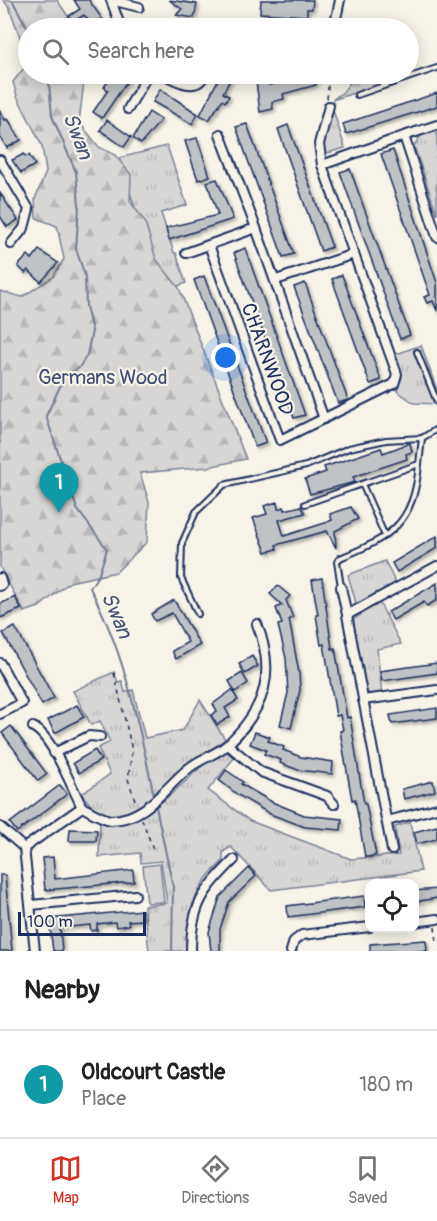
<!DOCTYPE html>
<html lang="en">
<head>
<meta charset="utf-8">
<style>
	body { margin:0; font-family:Pangolin,sans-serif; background:#f2f2f2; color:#222 }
	.controls { position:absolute; right:18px; bottom:18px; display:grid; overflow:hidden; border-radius:12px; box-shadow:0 3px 15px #0003 }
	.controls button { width:54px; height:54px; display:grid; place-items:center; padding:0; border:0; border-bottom:2px solid #e0e0e0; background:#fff; color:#222; font:30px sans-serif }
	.scale { position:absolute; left:18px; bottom:15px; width:128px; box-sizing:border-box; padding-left:6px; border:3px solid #1b2f5e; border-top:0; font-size:16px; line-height:21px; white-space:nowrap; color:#1b2f5e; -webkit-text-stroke:4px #f7f3e8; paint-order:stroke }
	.you { position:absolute; left:226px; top:358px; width:21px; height:21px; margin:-15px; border:4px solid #fff; border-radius:50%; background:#1a73e8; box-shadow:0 0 0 9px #1a73e833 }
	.badge { display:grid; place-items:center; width:39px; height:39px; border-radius:50%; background:#d93025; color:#fff; font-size:20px; font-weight:700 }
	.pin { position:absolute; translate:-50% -50px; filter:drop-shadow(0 2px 3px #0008) }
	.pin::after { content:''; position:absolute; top:32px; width:21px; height:18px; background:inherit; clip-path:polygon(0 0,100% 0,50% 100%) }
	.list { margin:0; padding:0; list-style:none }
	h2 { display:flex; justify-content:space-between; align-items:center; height:78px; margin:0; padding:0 24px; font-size:26px }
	h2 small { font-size:20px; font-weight:400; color:#767676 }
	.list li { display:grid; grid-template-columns:39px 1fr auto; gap:18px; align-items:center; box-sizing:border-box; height:108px; padding:0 24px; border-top:2px solid #e0e0e0 }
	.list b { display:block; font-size:22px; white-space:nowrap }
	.list p { margin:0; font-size:20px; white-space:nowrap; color:#767676 }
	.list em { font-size:20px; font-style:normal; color:#767676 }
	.icon { flex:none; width:33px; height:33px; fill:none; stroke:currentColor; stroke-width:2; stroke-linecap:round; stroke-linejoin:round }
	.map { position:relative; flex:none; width:437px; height:951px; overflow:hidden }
	.search { position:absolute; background:#fff; box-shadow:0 3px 15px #0003; left:18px; right:18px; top:18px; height:66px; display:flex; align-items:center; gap:15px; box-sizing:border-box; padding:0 21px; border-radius:33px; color:#767676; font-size:22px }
	.sheet { height:186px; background:#fff }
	nav { display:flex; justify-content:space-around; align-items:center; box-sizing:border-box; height:84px; border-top:2px solid #e0e0e0; background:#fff; font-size:16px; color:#767676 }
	nav a { display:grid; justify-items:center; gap:3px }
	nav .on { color:#d93025 }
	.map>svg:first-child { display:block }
	.grass { fill:url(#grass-tufts); stroke:#798299; stroke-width:1.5 }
	.forest { fill:url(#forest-firs); stroke:#798299; stroke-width:1.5 }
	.garden { fill:#d7d6d4; stroke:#798299; stroke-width:1.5 }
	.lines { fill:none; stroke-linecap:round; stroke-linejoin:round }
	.stream { stroke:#727c95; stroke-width:2 }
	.building { fill:#c0c3c5; stroke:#1b2f5e; stroke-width:1.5; filter:url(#shadow) }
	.service-casing { stroke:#1b2f5e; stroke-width:8 }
	.minor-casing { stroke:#1b2f5e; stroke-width:12 }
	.path { stroke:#1b2f5e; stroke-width:1.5; stroke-dasharray:4.5 4.5; stroke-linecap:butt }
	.service { stroke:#f7f3e8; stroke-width:4 }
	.minor { stroke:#f7f3e8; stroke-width:8 }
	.labels { text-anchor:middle; stroke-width:4.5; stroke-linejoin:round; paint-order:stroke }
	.street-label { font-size:20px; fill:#1b2f5e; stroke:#f7f3e8 }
	.park-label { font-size:20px; fill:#415076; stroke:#f7f3e8 }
	.water-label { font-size:21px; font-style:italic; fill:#465679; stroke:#f7f3e8 }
</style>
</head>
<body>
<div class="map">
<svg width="437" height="951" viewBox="0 0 437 951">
	<defs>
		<pattern id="grass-tufts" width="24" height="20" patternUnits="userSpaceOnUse" patternTransform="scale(1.5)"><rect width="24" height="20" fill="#d7d6d4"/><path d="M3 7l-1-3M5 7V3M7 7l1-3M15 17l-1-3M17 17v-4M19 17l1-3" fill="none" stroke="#b8b8b8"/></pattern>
		<pattern id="forest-firs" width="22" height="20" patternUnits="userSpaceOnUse" patternTransform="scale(1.5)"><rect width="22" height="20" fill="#d7d6d4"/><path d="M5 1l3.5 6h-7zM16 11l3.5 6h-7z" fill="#b8b8b8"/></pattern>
		<filter id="shadow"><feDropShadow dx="2.5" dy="2.5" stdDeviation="1.5" flood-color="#0004"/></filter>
	</defs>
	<rect width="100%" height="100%" fill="#f7f3e8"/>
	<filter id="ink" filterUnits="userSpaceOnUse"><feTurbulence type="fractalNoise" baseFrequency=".0167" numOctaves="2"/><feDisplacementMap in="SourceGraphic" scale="12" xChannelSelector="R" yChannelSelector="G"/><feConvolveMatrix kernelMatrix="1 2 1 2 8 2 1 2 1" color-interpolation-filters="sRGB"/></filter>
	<g filter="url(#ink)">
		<!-- grass -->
		<g class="grass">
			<polygon points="333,110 345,148 324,154 323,145"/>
			<polygon points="437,130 437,214 414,146 421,135"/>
			<polygon points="167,146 187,205 161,213 174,253 176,253 186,283 162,292 119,158"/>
			<polygon points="421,345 437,390 437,404 414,403 397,391 402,377 394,355"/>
			<polygon points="385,561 396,584 357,607 348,575"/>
			<polygon points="379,602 401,644 377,649 382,694 372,695 366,691 353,620"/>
			<path d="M114,672L118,682L122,681L125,692L133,690L145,738L183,730L200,700L225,739C213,749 199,757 187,767C158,792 115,845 82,794L110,774L98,748L110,742L100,721L91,725L73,691Z"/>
			<path d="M225,751L234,758L208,790L250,821L351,859L399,855L395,827L410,822L421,871L271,890L231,847L223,852V861C218,867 211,872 206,879C190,900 187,925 186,951H149L144,906L167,903L161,861L141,863L140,853L99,857L100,820C151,836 184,770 225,751Z"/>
		</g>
		<!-- forest -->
		<g class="forest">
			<polygon points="3,0 57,0 76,28 28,28 28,59 9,7"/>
			<polygon points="28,63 28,74 85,74 79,122 99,147 115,155 131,175 130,201 145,222 156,259 179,288 246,459 208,467 140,473 149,502 147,542 116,572 70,582 39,607 24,612 0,567 0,291 22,297 53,277 64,259 57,226 36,218 35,199 46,172 42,146 17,96 13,82"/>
			<path d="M356,74L363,78L370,74C381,75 394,74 407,76L332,100L343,92Z"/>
		</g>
		<!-- garden -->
		<polygon class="garden" points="160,864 164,902 147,903 143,866"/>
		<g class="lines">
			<!-- stream -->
			<g class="stream">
				<polyline points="12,0 28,29"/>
				<path d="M48,74L52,116L76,172L79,205L76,249L85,276L86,306L92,331L87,355L79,368L65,376L46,416L77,509L107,549L99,574L90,588C125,653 139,726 154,796"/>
				<polyline points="155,802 173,887 172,951"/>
			</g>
		</g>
		<!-- building -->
		<g class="building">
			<polygon points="74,0 89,0 103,20 99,23 103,28 95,28 84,15 73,22 69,16 80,9"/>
			<polygon points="169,0 197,4 194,18 176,15 182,9"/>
			<polygon points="261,0 313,0 312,9 307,9 307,16 260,13"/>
			<polygon points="113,74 132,74 102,118 93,112 108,90 104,87"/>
			<polygon points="221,74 229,74 227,76 231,78 223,93 229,96 225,102 222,100 209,120 200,115"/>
			<polygon points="255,74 267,74 269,85 314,74 316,85 283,94 284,99 272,102 273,109 260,112"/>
			<polygon points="160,89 198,114 192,124 153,102"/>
			<polygon points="437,93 437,106 346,134 343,124"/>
			<polygon points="0,111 5,120 8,119 21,140 7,148 0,137"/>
			<polygon points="149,112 161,120 141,144 133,138"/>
			<polygon points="107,120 131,137 124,147 100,130"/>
			<polygon points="247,124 294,254 283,257 236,127"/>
			<polygon points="288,125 332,247 321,251 278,129"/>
			<polygon points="197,138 210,176 198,180 185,141"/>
			<polygon points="393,150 437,283 437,311 433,301 427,303 424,297 430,295 381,154"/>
			<polygon points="24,154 26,157 29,155 35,165 21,173 12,160"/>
			<polygon points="350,169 410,335 400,339 340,172"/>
			<polygon points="217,179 233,219 169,240 166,228 218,215 207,182"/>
			<polygon points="0,193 18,220 7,227 0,216"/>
			<polygon points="245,248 305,415 294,418 234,253"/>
			<polygon points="39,250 58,263 41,282 28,270 25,273 18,266 28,255 32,259"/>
			<polygon points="342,275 381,380 370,384 332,279"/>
			<polygon points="204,276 266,443 255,447 194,280"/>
			<polygon points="305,283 348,400 338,403 294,287"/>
			<polygon points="410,443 412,452 406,454 407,459 353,477 355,482 310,494 305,479 326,472 324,467 381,448 383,453"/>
			<polygon points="277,502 278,509 284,507 285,510 301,506 305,513 279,520 284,536 325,523 332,520 330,514 351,507 358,519 335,531 336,548 327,531 276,545 277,549 266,552 253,518 267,514 264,506"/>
			<polygon points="437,536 437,548 397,572 392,563"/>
			<polygon points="322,578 332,649 335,648 347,718 350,717 364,804 366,804 376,855 368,857 365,857 355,799 352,800 340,731 343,730 340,715 336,716 324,644 321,645 316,615 318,615 312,580"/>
			<polygon points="437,583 437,600 427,606 424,602 393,620 388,612"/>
			<polygon points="278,586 290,596 286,600 293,618 289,619 299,673 300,690 291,728 280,725 288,693 286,658 278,625 282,624 276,608 282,605 270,594"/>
			<polygon points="15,597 21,609 0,618 0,604"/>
			<polygon points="174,600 200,645 176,659 172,651 188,642 172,613 155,621 151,614"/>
			<polygon points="15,627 54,698 42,705 3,633"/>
			<polygon points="252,656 258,666 245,674 239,664"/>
			<polygon points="437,663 437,673 382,681 380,671"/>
			<polygon points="242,673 248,683 235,692 229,681"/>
			<polygon points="232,690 238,700 225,708 230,717 217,725 211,715 217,711 213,704"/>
			<polygon points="77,705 84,717 55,733 48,720"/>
			<polygon points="437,708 437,718 392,724 390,715"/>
			<polygon points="11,726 47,774 38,781 2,733"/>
			<polygon points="255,732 270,737 268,741 284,747 283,750 301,757 333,762 332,774 298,770 280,763 281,760 264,754 266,750 250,744"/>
			<polygon points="95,750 101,760 79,773 73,763"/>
			<polygon points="226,770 243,782 241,784 272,802 304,815 342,819 341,830 305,827 270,814 238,795 219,780"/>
			<polygon points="433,781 435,791 404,799 402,789"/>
			<polygon points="60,785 67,794 17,832 10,823"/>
			<polygon points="437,826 437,839 417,844 414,832"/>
			<polygon points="70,829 97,830 96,841 69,841"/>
			<polygon points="53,857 55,879 133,870 134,882 45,890 42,858"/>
			<polygon points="249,868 256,876 229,902 220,929 220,951 211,951 209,932 220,897"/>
			<polygon points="0,875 5,875 12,951 0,951"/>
			<polygon points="437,889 437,898 414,902 414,891"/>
			<polygon points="364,896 365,907 288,917 287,906"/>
			<polygon points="142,910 143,920 128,921 129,925 116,927 115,922 97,924 97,930 91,931 90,925 60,928 62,951 53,951 49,919"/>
			<polygon points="426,940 427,951 370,951 370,944"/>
		</g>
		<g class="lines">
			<!-- service casing -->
			<g class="service-casing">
				<g id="service">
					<polyline points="357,95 437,68"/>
					<polyline points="417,352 437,402"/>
					<polyline points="362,484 385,536"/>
					<polyline points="305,504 419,464 422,438"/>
					<path d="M341,586L337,562L340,558C392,537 414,523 419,464"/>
					<polyline points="198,614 181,578 182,543 196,512 224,485 306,466 349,448 386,440 422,438 437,429"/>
				</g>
			</g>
			<!-- minor casing -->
			<g class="minor-casing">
				<g id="minor">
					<polyline points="111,0 121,28"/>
					<polyline points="111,0 139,7"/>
					<polyline points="334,28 340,0"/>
					<path d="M163,74C176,81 197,93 205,74"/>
					<polyline points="128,109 148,74"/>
					<polyline points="437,125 404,136 437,237"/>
					<polyline points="220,134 256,228"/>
					<polyline points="0,160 29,209 24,228 11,244"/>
					<polyline points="322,165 319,144 329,106"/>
					<polyline points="209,245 280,440 394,384 397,374 322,165 404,136"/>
					<polyline points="186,253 256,228 324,419"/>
					<polyline points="276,280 354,254"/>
					<polyline points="0,586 2,585 0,578"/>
					<polyline points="341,587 347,615"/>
					<polyline points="0,663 22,703 0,714"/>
					<polyline points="363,700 437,690"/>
					<path d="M33,727C52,736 72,788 82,807"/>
					<polyline points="228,745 261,772 327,796 334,804"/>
					<polyline points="54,753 89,736 100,737"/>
					<polyline points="387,821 437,808"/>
					<polyline points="0,827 24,848"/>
					<path d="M24,848L82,807C90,811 102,819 111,820C146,820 165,787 189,768C201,758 218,754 228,744C266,708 276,672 257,624"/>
					<polyline points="24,848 35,951"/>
					<polyline points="392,850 347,615 437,566"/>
					<polyline points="31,905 135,895"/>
					<polyline points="414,922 437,919"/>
					<path d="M191,951C191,907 203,890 234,860"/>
					<polyline points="291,951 294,941 302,935 370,927"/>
				</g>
			</g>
			<!-- path -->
			<g class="path">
				<polyline points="327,99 329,74"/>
				<polyline points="114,673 130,741 132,751 128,779 136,803"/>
				<polyline points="142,819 153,849"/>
				<polyline points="435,927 437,941"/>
			</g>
			<!-- service -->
			<use href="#service" class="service"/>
			<!-- minor -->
			<use href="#minor" class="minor"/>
		</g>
	</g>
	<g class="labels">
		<!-- street labels -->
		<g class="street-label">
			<text transform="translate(268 359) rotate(70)" y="7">CHARNWOOD</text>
		</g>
		<!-- park labels -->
		<g class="park-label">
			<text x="103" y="384">Germans Wood</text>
		</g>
		<!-- water labels -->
		<g class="water-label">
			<text transform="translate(78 136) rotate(69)" y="7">Swan</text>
			<text transform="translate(117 615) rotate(67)" y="7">Swan</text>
		</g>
	</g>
</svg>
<div class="controls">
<button><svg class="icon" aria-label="locate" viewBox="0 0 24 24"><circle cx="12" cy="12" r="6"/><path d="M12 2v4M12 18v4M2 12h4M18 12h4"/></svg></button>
</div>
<div class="scale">100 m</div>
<div class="you"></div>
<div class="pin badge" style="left:59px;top:513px;background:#0f9aa8">1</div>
<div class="search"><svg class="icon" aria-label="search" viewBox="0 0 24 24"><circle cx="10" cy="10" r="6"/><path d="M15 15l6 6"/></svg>Search here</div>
</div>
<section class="sheet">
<h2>Nearby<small></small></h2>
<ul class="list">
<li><span class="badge" style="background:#0f9aa8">1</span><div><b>Oldcourt Castle</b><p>Place</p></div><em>180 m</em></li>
</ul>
</section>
<nav>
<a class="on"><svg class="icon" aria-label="map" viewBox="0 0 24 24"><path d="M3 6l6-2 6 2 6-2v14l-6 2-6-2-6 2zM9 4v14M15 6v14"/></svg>Map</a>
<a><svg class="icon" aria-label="directions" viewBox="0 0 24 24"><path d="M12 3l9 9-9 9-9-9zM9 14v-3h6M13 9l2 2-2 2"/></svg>Directions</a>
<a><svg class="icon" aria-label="saved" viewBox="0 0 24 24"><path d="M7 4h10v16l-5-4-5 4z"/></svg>Saved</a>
</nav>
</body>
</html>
